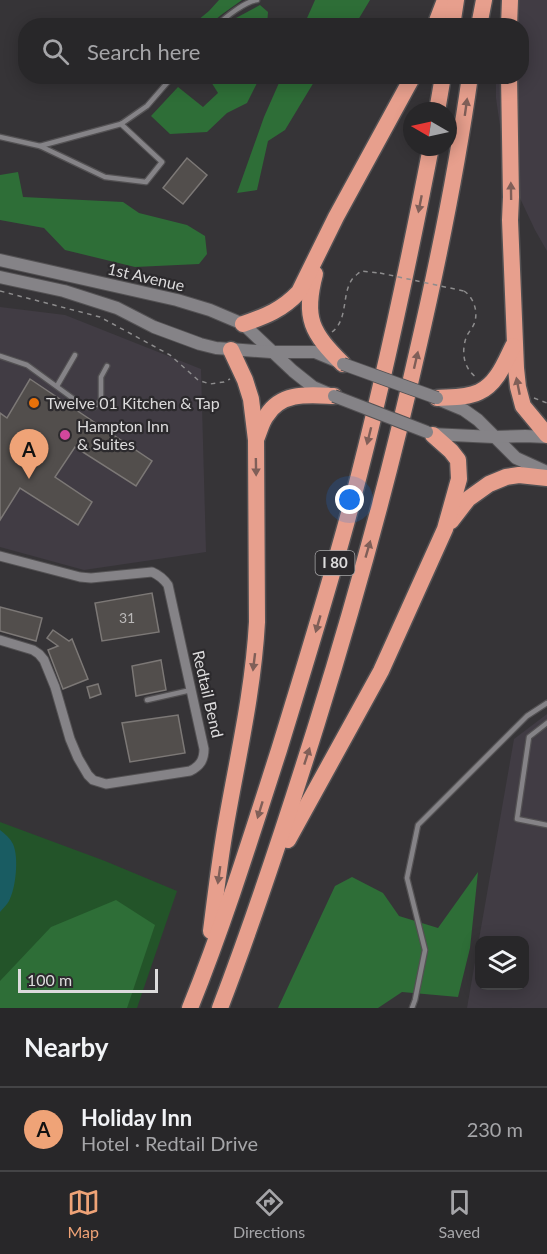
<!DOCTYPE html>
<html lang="en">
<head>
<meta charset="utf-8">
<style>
	body { margin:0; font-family:Lato,sans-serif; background:#302f31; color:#f1f3f6 }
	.controls { position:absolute; right:18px; bottom:18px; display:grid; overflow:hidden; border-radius:12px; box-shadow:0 3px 15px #0003 }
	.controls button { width:54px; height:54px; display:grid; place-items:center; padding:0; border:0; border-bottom:2px solid #444446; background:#282729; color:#f1f3f6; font:30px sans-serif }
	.compass { position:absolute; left:403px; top:102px; width:54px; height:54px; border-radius:50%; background:#282729; box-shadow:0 3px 15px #0003; rotate:279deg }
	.scale { position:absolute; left:18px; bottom:15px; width:140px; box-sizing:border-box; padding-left:6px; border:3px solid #dcdbdc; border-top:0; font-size:16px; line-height:21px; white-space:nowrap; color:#dcdbdc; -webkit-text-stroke:4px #2c2a2d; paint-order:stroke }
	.you { position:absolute; left:350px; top:500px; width:21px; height:21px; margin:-15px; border:4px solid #fff; border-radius:50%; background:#1a73e8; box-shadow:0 0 0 9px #1a73e833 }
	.badge { display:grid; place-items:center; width:39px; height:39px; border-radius:50%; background:#efa377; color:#111; font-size:20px; font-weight:700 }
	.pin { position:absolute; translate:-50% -50px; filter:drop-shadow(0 2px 3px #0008) }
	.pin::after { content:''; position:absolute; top:32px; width:21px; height:18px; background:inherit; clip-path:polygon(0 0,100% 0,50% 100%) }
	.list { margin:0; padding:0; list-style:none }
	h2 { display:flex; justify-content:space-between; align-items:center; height:78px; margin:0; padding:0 24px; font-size:26px }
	h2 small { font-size:20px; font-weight:400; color:#a5a5a8 }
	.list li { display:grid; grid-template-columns:39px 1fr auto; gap:18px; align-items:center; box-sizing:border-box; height:84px; padding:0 24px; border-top:2px solid #444446 }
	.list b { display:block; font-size:22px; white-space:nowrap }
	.list p { margin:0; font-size:20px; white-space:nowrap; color:#a5a5a8 }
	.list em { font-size:20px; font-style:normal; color:#a5a5a8 }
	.icon { flex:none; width:33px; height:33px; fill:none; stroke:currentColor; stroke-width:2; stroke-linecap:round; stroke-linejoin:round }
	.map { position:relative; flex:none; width:547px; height:1008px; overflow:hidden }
	.search { position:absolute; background:#282729; box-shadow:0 3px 15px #0003; left:18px; right:18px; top:18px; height:66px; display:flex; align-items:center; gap:15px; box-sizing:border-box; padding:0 21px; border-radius:24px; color:#a5a5a8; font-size:22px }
	.sheet { height:162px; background:#282729 }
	nav { display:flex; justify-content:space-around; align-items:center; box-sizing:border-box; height:84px; border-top:2px solid #444446; background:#282729; font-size:16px; color:#a5a5a8 }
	nav a { display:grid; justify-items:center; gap:3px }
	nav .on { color:#efa377 }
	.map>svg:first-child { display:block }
	.built { fill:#413c44; fill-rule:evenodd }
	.green { fill:#235429 }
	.forest { fill:#2e6e37 }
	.water { fill:#195c62 }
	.building { fill:#524e4c; stroke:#7c7876; stroke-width:1.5 }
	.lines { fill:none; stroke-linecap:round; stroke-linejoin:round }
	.service-casing { stroke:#535153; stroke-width:7 }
	.minor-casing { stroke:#535153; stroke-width:11 }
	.secondary-casing { stroke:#535153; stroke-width:14 }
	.motorway-casing { stroke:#535153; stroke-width:19 }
	.path { stroke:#8d8c8d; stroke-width:1.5; stroke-dasharray:4.5 4.5; stroke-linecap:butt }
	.service { stroke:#858387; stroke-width:4.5 }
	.minor { stroke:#858387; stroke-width:9 }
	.secondary { stroke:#858387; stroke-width:12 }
	.motorway { stroke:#e79f8d; stroke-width:16 }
	.secondary-bridge-casing { stroke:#535153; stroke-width:14; stroke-linecap:butt }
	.path-bridge { stroke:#8d8c8d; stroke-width:1.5; stroke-dasharray:4.5 4.5; stroke-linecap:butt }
	.secondary-bridge { stroke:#858387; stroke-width:12 }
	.oneway { fill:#805f58 }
	.food-dot { fill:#e8710a; stroke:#2c2a2d; stroke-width:2 }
	.hotel-dot { fill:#d1479c; stroke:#2c2a2d; stroke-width:2 }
	.labels { text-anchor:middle; stroke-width:4.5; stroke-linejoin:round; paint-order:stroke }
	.number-label { font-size:14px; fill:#bab8b8 }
	.shield { fill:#2c2a2d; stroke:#a7a6a8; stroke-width:1.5 }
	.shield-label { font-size:15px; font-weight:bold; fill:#dcdbdc }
	.street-label { font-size:16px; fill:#dcdbdc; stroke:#2c2a2d }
	.poi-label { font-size:16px; fill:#dcdbdc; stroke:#2c2a2d; text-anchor:start }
</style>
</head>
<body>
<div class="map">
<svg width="547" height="1008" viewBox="0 0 547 1008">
	<rect width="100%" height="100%" fill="#363437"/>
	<!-- built -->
	<g class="built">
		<polygon points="504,0 547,0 547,251 535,230 518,194 506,162 500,126 496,98 496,77 522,76 522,26 500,25"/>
		<polygon points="0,307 65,315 201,369 206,552 84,570 0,547"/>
		<path d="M547,714V1008H467L514,739ZM480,940H524V986H480Z"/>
	</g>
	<!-- green -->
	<polygon class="green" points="0,822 105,861 177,891 137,1008 0,1008"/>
	<!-- forest -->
	<g class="forest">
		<polygon points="219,0 242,0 221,15 209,25 192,25 209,11"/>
		<polygon points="315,0 370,0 355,25 304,25"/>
		<polygon points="260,5 268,12 267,25 229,25 236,18"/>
		<polygon points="282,76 317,77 285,130 268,141 257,190 237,193 264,117"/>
		<polygon points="208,77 260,77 247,103 227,113 207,132 170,134 151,116 178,87 203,107 218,93"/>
		<polygon points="18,172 23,197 123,202 139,213 187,225 205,236 207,254 199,264 135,267 65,250 44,228 0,220 0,175"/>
		<polygon points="478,872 470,948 458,997 402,992 378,1008 278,1008 335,886 352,877 383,893 399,916 438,928"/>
		<polygon points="116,900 155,925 127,1008 0,1008 0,981 51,927"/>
	</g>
	<!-- water -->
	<path class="water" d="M0,830C5,834 10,838 13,844C19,857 16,888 9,901C7,905 3,908 0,912Z"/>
	<!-- building -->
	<g class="building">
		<polygon points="187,158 207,175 183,204 163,188"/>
		<polygon points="30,379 152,461 136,486 75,447 55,477 92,502 78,525 20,488 0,520 0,413 7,418"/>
		<polygon points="152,593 159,632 102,641 95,603"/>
		<polygon points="0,607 42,618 36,641 0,631"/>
		<polygon points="53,630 69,641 72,639 88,679 63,689 48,650 58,646 47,638"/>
		<polygon points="161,660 166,690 136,696 132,666"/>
		<polygon points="98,684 101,694 90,698 87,687"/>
		<polygon points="178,715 185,753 130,762 122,723"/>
	</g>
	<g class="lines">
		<!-- service casing -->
		<g class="service-casing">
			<g id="service">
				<path d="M217,26C225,17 246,1 257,0"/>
				<polyline points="0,137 40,146 105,177 146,182 162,162 121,124"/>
				<polyline points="40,146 121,124 147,106 173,76"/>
				<polyline points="0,356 27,365 82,405 88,407 94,407 101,401 101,377 107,366"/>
				<polyline points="57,386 75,355"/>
				<polyline points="147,700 191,690"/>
				<polyline points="547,723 529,737 517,819 547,825"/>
				<polyline points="412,1008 415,1000 425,950 407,878 418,825 527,716 547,703"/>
			</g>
		</g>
		<!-- minor casing -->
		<g class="minor-casing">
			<path id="minor" d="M0,556L80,577L91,578L152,572C159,575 163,578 168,585L204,749C204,760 200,766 190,771L106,784L93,780L88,775L78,758L70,739L55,687L44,660L39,654L33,650L0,640"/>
		</g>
		<!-- secondary casing -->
		<g class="secondary-casing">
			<g id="secondary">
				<polyline points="0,260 177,300 210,310 243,324 293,371 313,387 327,393"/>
				<polyline points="0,277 64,291 117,308 154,327 200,344 216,348 271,352 315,352 339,362"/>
				<polyline points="440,400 464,410 478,420 516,458 547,472"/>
				<polyline points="431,434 494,437 525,436 547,437"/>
			</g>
		</g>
		<!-- motorway casing -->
		<g class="motorway-casing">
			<g id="motorway">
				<polyline points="435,26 445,0"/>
				<polyline points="452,26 456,0"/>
				<polyline points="479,26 484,0"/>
				<polyline points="509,26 510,0"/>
				<polyline points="509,76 511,197 510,220 516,368 518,387 523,406 547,435"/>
				<polyline points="437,111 443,76"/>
				<path d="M315,274C303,319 312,333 343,364"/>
				<path d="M243,324C266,316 282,310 299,292L336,217L413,76"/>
				<path d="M437,398C450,397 466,398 479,392C497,384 505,362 513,346"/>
				<path d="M257,437C260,430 262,421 267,415C282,391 310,395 334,396"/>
				<polyline points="451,521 468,499 489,484 506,477 519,475 547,478"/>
				<polyline points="288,840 381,671 445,529 459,479 458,460 451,451 433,435"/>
				<path d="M211,931C215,899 219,867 224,836C236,764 253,695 257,622L256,440L251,399L245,380L231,350"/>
				<path d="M190,1008C224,924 251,837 279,750C304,668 330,585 352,502C383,385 408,266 431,147"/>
				<path d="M220,1008C256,914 287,819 317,723C355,601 389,478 417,353C438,262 457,169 470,76"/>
			</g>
		</g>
		<!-- path -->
		<g class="path">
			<polyline points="0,291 100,317 170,355 198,380 210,384 224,382 230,379"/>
			<path d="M464,291C473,297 478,310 475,321C474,327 468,332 466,338C461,353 464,369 477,378"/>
			<path d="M332,332C349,319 341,293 353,278C356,275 359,273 361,271L380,273"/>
			<polyline points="534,398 547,403"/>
		</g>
		<!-- service -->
		<use href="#service" class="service"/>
		<!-- minor -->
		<use href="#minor" class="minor"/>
		<!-- secondary -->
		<use href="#secondary" class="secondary"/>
		<!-- motorway -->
		<use href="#motorway" class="motorway"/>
		<!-- secondary-bridge casing -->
		<g class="secondary-bridge-casing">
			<g id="secondary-bridge">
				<polyline points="343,364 437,398"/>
				<polyline points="334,396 427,432"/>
			</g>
		</g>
		<!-- path-bridge -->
		<polyline class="path-bridge" points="380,273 464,291"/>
		<!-- secondary-bridge -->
		<use href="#secondary-bridge" class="secondary-bridge"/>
	</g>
	<!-- one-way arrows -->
	<defs><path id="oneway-solid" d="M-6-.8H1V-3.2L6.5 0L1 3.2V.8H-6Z" transform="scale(1.5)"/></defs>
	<g class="oneway">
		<use href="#oneway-solid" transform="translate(466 107) rotate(-82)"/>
		<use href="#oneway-solid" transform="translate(511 191) rotate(-91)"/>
		<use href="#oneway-solid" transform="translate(420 204) rotate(101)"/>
		<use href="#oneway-solid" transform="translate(416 360) rotate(-77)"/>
		<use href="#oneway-solid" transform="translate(518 386) rotate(-101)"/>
		<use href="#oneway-solid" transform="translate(369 436) rotate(104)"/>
		<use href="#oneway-solid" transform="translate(256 467) rotate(89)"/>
		<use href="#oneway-solid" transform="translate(368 549) rotate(-74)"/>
		<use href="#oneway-solid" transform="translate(318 624) rotate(106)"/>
		<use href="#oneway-solid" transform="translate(254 662) rotate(97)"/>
		<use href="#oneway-solid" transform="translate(307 756) rotate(-72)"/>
		<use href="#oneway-solid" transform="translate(260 810) rotate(107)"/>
		<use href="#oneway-solid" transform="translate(219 875) rotate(98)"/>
	</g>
	<!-- markers -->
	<circle class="food-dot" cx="34" cy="403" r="6"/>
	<circle class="hotel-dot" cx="65" cy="435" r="6"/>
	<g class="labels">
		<!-- number labels -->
		<g class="number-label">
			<text x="127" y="623">31</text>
		</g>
		<!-- shield labels -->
		<rect class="shield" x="315.5" y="551" width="39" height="24" rx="4.5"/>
		<g class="shield-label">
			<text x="335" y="568">I 80</text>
		</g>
		<!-- street labels -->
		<g class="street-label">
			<text transform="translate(146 277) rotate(13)" y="6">1st Avenue</text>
			<text transform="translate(208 694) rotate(77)" y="6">Redtail Bend</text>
		</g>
		<!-- poi labels -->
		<g class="poi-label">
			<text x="46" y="409">Twelve 01 Kitchen &amp; Tap</text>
			<text x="77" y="432">Hampton Inn<tspan x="77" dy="18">&amp; Suites</tspan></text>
		</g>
	</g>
</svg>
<div class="controls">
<button><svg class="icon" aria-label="layers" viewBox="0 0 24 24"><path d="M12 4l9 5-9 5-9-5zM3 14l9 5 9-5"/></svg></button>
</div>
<svg class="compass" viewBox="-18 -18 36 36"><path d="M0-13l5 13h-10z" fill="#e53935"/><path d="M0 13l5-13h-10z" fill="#a5a5a8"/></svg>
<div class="scale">100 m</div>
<div class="you"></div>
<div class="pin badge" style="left:29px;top:479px">A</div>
<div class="search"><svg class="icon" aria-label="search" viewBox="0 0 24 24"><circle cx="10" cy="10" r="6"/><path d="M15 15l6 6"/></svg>Search here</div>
</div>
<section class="sheet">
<h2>Nearby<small></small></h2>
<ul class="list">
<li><span class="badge">A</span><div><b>Holiday Inn</b><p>Hotel · Redtail Drive</p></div><em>230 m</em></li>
</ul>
</section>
<nav>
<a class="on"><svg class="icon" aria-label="map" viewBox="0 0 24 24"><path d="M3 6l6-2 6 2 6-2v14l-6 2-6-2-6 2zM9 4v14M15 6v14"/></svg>Map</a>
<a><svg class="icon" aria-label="directions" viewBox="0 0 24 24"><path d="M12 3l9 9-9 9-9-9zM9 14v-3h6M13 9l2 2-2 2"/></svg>Directions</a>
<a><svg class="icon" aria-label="saved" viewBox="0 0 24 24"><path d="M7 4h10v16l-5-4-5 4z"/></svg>Saved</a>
</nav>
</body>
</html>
